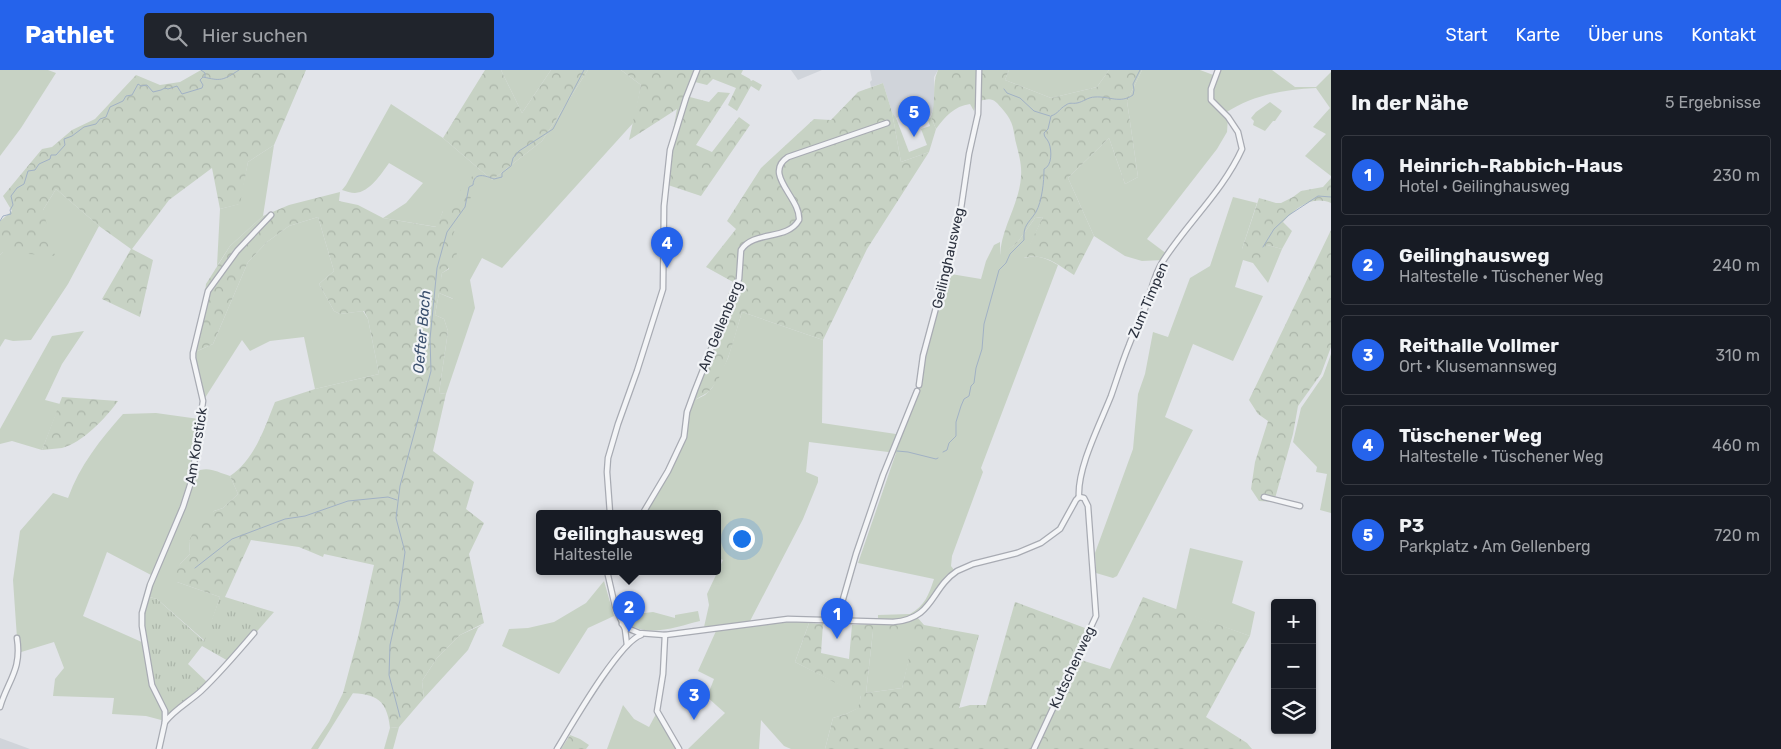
<!DOCTYPE html>
<html lang="de">
<head>
<meta charset="utf-8">
<style>
	body { margin:0; font-family:Rubik,sans-serif; background:#20242c; color:#f1f3f6 }
	.controls { position:absolute; right:15px; bottom:15px; display:grid; overflow:hidden; border-radius:5px; box-shadow:0 1px 4px #0004 }
	.controls button { width:45px; height:45px; display:grid; place-items:center; padding:0; border:0; border-bottom:1px solid #363941; background:#171b24; color:#f1f3f6; font:25px sans-serif }
	.you { position:absolute; left:741px; top:468px; width:18px; height:18px; margin:-12px; border:4px solid #fff; border-radius:50%; background:#1a73e8; box-shadow:0 0 0 8px #1a73e833 }
	.badge { display:grid; place-items:center; width:32px; height:32px; border-radius:50%; background:#2563eb; color:#fff; font-size:16px; font-weight:700 }
	.pin { position:absolute; translate:-50% -41px; filter:drop-shadow(0 1px 2px #0008) }
	.pin::after { content:''; position:absolute; top:26px; width:18px; height:15px; background:inherit; clip-path:polygon(0 0,100% 0,50% 100%) }
	.popup { position:absolute; left:536px; top:440px; width:185px; height:65px; box-sizing:border-box; display:grid; place-content:center; border-radius:5px; background:#171b24; filter:drop-shadow(0 1px 4px #0005); font-size:16px; white-space:nowrap; color:#9ea1a6 }
	.popup b { font-size:19px; color:#f1f3f6 }
	.popup::after { content:''; position:absolute; left:50%; top:100%; margin-left:-10px; border:10px solid transparent; border-top-color:#171b24 }
	.list { margin:0; padding:0; list-style:none }
	h2 { display:flex; justify-content:space-between; align-items:center; height:65px; margin:0; padding:0 20px; font-size:21px }
	h2 small { font-size:16px; font-weight:400; color:#9ea1a6 }
	.list li { display:grid; grid-template-columns:32px 1fr auto; gap:15px; align-items:center; box-sizing:border-box; height:80px; margin:0 10px 10px; padding:0 10px; border:1px solid #363941; border-radius:5px }
	.list b { display:block; font-size:19px; white-space:nowrap }
	.list p { margin:0; font-size:16px; white-space:nowrap; color:#9ea1a6 }
	.list em { font-size:16px; font-style:normal; color:#9ea1a6 }
	.icon { flex:none; width:28px; height:28px; fill:none; stroke:currentColor; stroke-width:2; stroke-linecap:round; stroke-linejoin:round }
	.map { position:relative; flex:none; width:1331px; height:679px; overflow:hidden }
	header { display:flex; align-items:center; gap:30px; box-sizing:border-box; height:70px; padding:0 25px; background:#2563eb; color:#fff }
	header strong { font-size:24px }
	nav { display:flex; gap:28px; margin-inline-start:auto; font-size:18px }
	.search { width:350px; height:45px; background:#20242c; display:flex; align-items:center; gap:12px; box-sizing:border-box; padding:0 18px; border-radius:5px; color:#9ea1a6; font-size:19px }
	main { display:flex }
	aside { flex:1; background:#171b24 }
	.map>svg:first-child { display:block }
	.built { fill:#d0d4da }
	.grass { fill:#c7d2c4 }
	.forest { fill:url(#forest-crowns); fill-rule:evenodd }
	.park { fill:url(#park-tufts) }
	.lines { fill:none; stroke-linecap:round; stroke-linejoin:round }
	.stream { stroke:#a1b1c4; stroke-width:1 }
	.minor-casing { stroke:#a8abb3; stroke-width:7 }
	.minor { stroke:#f4f5f7; stroke-width:4.5 }
	.labels { text-anchor:middle; stroke-width:4.5; stroke-linejoin:round; paint-order:stroke }
	.street-label { font-size:14px; fill:#2c323f; stroke:#f1f3f6 }
	.water-label { font-size:15px; font-style:italic; fill:#3b506e; stroke:#f1f3f6 }
</style>
</head>
<body>
<header>
<strong>Pathlet</strong>
<div class="search"><svg class="icon" aria-label="search" viewBox="0 0 24 24"><circle cx="10" cy="10" r="6"/><path d="M15 15l6 6"/></svg>Hier suchen</div>
<nav><a>Start</a><a>Karte</a><a>Über uns</a><a>Kontakt</a></nav>
</header>
<main>
<div class="map">
<svg width="1331" height="679" viewBox="0 0 1331 679">
	<defs>
		<pattern id="forest-crowns" width="20" height="18" patternUnits="userSpaceOnUse" patternTransform="scale(1.25)"><rect width="20" height="18" fill="#c7d2c4"/><path d="M2 6a3 3 0 1 1 6 0M12 15a3 3 0 1 1 6 0" fill="none" stroke="#abb5a9"/></pattern>
		<pattern id="park-tufts" width="24" height="20" patternUnits="userSpaceOnUse" patternTransform="scale(1.25)"><rect width="24" height="20" fill="#c7d2c4"/><path d="M3 7l-1-3M5 7V3M7 7l1-3M15 17l-1-3M17 17v-4M19 17l1-3" fill="none" stroke="#abb5a9"/></pattern>
	</defs>
	<rect width="100%" height="100%" fill="#e2e4e9"/>
	<!-- built -->
	<g class="built">
		<polygon points="791,0 822,0 798,10"/>
		<polygon points="870,0 938,0 934,7 934,39 928,50 923,37 896,48 892,42 883,13 871,17 870,12 872,10"/>
		<polygon points="0,668 30,679 0,679"/>
	</g>
	<!-- grass -->
	<g class="grass">
		<polygon points="0,0 48,0 56,3 21,58 0,86"/>
		<polygon points="501,0 551,0 522,43"/>
		<path d="M588,0H621L641,15L634,52L502,198L482,188L470,210L475,238L446,324L439,323L448,261L444,249L435,245L439,223L453,229L441,208L442,203L449,199L451,170L455,159L443,141L437,157L383,148L406,133L423,113L389,93C381,104 370,122 355,123C351,123 346,121 342,120L346,115L391,34L443,68L492,110L542,71Z"/>
		<polygon points="1009,0 1109,0 1097,17 1051,28 1005,10"/>
		<path d="M1142,0H1200L1216,6L1219,0H1272L1295,17H1316L1331,2V106L1305,86L1326,64L1313,57L1330,38L1316,18C1282,20 1255,24 1225,43L1228,47L1227,62L1217,79L1147,169L1167,184L1163,190L1142,191L1125,186L1094,166L1068,108L1109,68L1125,114L1138,107L1127,31Z"/>
		<polygon points="1270,32 1282,41 1275,51 1273,51 1265,61 1253,55 1254,51 1251,48 1256,42"/>
		<polygon points="892,42 896,48 909,82 927,75 921,59 930,56 928,50 931,47 936,59 929,82 901,92"/>
		<polygon points="274,75 263,146 230,176 217,196 220,139 239,134 248,92"/>
		<polygon points="56,119 99,156 68,214 31,270 13,271 5,269 0,277 0,185 43,140"/>
		<polygon points="1233,127 1257,133 1242,179 1267,175 1282,179 1268,213 1253,193 1243,190 1235,217 1263,226 1233,291 1193,274 1165,347 1193,360 1117,506 1113,508 1096,503 1095,483 1133,379 1138,324 1145,304 1153,262 1168,267 1190,208 1210,196"/>
		<polygon points="318,147 334,201 319,214 334,241 340,244 363,241 368,249 379,304 315,319 304,267 270,271 250,281 242,270 203,331 193,283 213,274 248,192 267,172 289,156"/>
		<path d="M1043,147L1024,188C1038,184 1046,188 1058,195L981,398L983,402L952,486L951,496L954,500C936,516 928,546 901,551C894,552 885,550 878,550V545L910,544C925,536 929,524 934,509L858,493L896,383L809,372L806,402L818,407V412L803,449L749,553L704,557L709,535L707,524L723,490L718,488V443H644L682,375L687,363L688,343L695,330L705,325L712,318L718,308L728,288L742,242L823,270L822,353L896,364L920,310L924,279L950,183L953,187L951,204L981,209L986,191L994,175L1000,172V185L1017,173L1035,148Z"/>
		<polygon points="84,261 62,294 45,330 60,334 42,380 12,371 0,374 0,359 52,266"/>
		<polygon points="1331,284 1331,443 1320,440 1327,404 1316,402 1317,397 1293,372 1301,338 1323,306"/>
		<path d="M156,343L199,349L193,403C208,395 216,402 230,406L238,424L223,438L214,441L189,471L190,484L180,494L177,512L220,527L205,571L157,529L146,526L153,506L107,482L83,546L144,573L165,651L146,646L112,644L114,628L53,626L55,609L64,598L54,572L18,583L13,510L20,461L53,423L68,428C80,395 100,370 123,344Z"/>
		<polygon points="1190,478 1243,491 1232,533 1255,542 1250,566 1176,540"/>
		<polygon points="604,511 614,546 588,558 559,604 502,576 509,559 528,558 554,552 586,533"/>
		<path d="M621,538L636,544L653,542L675,548V545L698,541L700,551C675,557 633,574 619,540Z"/>
		<polygon points="769,550 810,550 795,592 861,625 859,638 846,644 833,648 825,679 791,679 784,676 761,650 759,679 688,679 725,643 707,627 714,609 698,601 716,561"/>
		<polygon points="482,555 478,558 468,580 424,628 422,611 437,588 460,565"/>
		<polygon points="873,561 916,561 902,618 866,623"/>
		<polygon points="343,623 353,623 318,679 311,679 329,652"/>
		<polygon points="623,635 634,649 649,657 656,644 677,679 607,679"/>
		<polygon points="399,657 393,679 384,679 390,658"/>
	</g>
	<!-- forest -->
	<g class="forest">
		<polygon points="201,0 306,0 274,75 248,92 240,134 220,139 212,98 169,130 132,179 153,190 140,247 102,229 131,179 99,156 56,119 43,140 55,186 3,182 0,185 0,151 12,141 3,126 42,79 52,77 72,60 95,49 136,5 160,15 180,12"/>
		<polygon points="485,0 501,0 522,43 551,0 588,0 542,71 492,110 443,68"/>
		<polygon points="621,0 743,0 741,4 750,9 751,11 753,10 762,15 759,21 751,16 737,41 728,35 736,18 713,9 707,15 691,11 686,26 709,32 718,22 730,23 696,75 712,82 739,47 750,55 701,126 665,114 668,88 677,39 629,70 641,15"/>
		<path d="M938,0H1009L1005,10L1051,28L1097,17L1109,0H1142L1127,31L1138,107L1125,114L1109,68L1068,108L1094,166L1074,205C1057,194 1044,182 1023,188L1043,147L1035,148L1017,173L1000,186C1001,158 1019,135 1021,107C1022,95 1019,85 1016,73C1013,59 1014,53 1004,41C993,28 993,27 976,32L974,41L970,34C954,36 945,47 936,59L931,47C937,31 931,15 938,0Z"/>
		<path d="M883,13L892,42L901,92L929,82L867,179L823,270L742,242C735,264 727,302 711,319C706,325 700,326 695,330C691,334 690,340 686,343L693,317L733,212L706,197L736,159L727,151L761,98L814,49L831,50L858,22Z"/>
		<path d="M474,104L477,115L455,159L452,170H456C459,185 456,195 442,203L441,208L449,211L454,229L439,223L435,245L444,249L448,261L439,323L446,324L433,381L474,412L466,439L484,453L469,484L484,553L460,565L437,588L422,611L424,628L399,657L390,658C387,626 372,623 343,623L358,567L374,495L324,484L323,487L299,477L251,470L225,527H220L177,512L174,506L180,494L190,484L189,471L198,452L214,441L223,438L238,424L230,406C255,389 264,359 275,332L315,319L379,304L368,249L364,241L340,244L334,241L319,214L334,201L318,147L289,156L267,172L248,192L213,274L193,283L204,231L206,214L230,176L263,146L289,135L340,122L339,131L358,135L383,148L436,157L443,141Z"/>
		<path d="M1331,108V133C1311,125 1296,138 1283,152L1292,161L1282,179L1267,175L1260,188L1243,189L1242,179L1259,128L1276,133H1281L1293,127L1301,121L1323,117Z"/>
		<polygon points="1331,160 1331,277 1321,304 1298,336 1293,364 1274,432 1259,431 1251,419 1255,392 1268,351 1258,344 1249,330"/>
		<path d="M62,327L118,331C106,348 82,373 62,378C55,379 49,379 42,380Z"/>
		<path d="M1143,527L1250,566L1206,647L1247,673L1252,679H825L833,648L846,644L858,638L861,626L795,592L809,553L823,554L821,583L849,589L852,555C875,553 897,558 917,547L924,555L979,565L959,638L970,635H986L1015,532L1093,561L1081,590L1110,599ZM873,561H915L902,618L866,623Z"/>
		<polygon points="570,665 580,669 589,675 586,679 561,679"/>
	</g>
	<!-- park -->
	<polygon class="park" points="146,526 157,529 204,571 220,527 225,527 274,542 230,592 202,576 188,594 207,612 165,651 165,641 152,615 142,556"/>
	<g class="lines">
		<!-- stream -->
		<g class="stream">
			<polyline points="201,0 205,3 205,7"/>
			<polyline points="1004,19 1007,23 1020,28 1034,41 1050,46"/>
			<path d="M0,151L3,146L11,144L10,140L13,135L11,126L17,118L24,114L28,101L35,100L39,94L50,89L51,85H56L65,75L64,69L72,66L84,57L96,54L100,49L106,47L110,37L123,31L126,26L132,25L138,14L141,16L147,15L153,22L161,20L165,18L168,19L177,16L182,24L202,18L203,15L200,10L203,7C221,11 222,11 239,0"/>
			<polyline points="1263,177 1274,159 1289,145 1318,126 1331,127"/>
			<polyline points="897,381 908,382 936,389 938,388"/>
			<path d="M943,382L947,380L949,373L956,366V352L961,336L964,329L969,326L971,316L974,313L976,298L982,279L984,254L999,200L1006,193L1010,184L1024,170C1023,155 1028,154 1036,142C1042,131 1044,112 1044,99C1052,96 1052,81 1049,73C1047,68 1044,68 1044,63L1048,59L1051,46C1059,43 1059,39 1066,35C1070,32 1072,34 1077,33C1083,32 1088,27 1095,27C1109,26 1120,34 1133,25L1134,20L1133,14L1140,0"/>
			<polyline points="195,498 232,469 285,449 305,446 348,431 388,427 397,430"/>
			<path d="M400,647L389,605L390,575L400,530V519L405,482L396,448L400,416L431,301L430,269L437,198L447,162L465,137L469,117L473,115C474,101 486,106 494,109L502,107V103L511,96L513,88L519,81L553,59L584,0"/>
		</g>
		<!-- minor casing -->
		<g class="minor-casing">
			<g id="minor">
				<polyline points="919,315 923,286 959,152 969,84 978,44 979,0"/>
				<path d="M1079,427C1077,398 1100,354 1111,326C1117,309 1122,292 1129,275C1133,264 1139,252 1144,241C1151,224 1153,206 1163,191C1188,152 1223,121 1242,79L1238,62L1228,47L1211,30V19L1218,0"/>
				<polyline points="1264,427 1300,436"/>
				<polyline points="610,443 607,402 608,388 618,354 637,301 663,219 664,136 670,80 686,28 697,0"/>
				<path d="M643,443L668,401L684,367L687,342L695,320L739,209L741,180C754,160 787,171 799,150C801,128 762,104 788,87L887,53"/>
				<polyline points="607,501 615,536 625,559 627,575"/>
				<polyline points="837,550 856,484 883,405 917,321"/>
				<path d="M622,554L627,558L639,563L665,565L788,549L893,552C934,549 930,519 957,501L973,494L1017,483L1041,473L1060,459L1076,430L1079,427"/>
				<polyline points="665,565 663,604 657,641 679,679"/>
				<path d="M0,637C8,610 22,600 17,568"/>
				<path d="M165,652C175,639 189,632 201,621C220,603 237,583 254,563"/>
				<polyline points="159,679 165,652 165,641 152,615 142,556 142,543 150,515 183,437 192,409 203,331 193,288 193,283 208,221 237,181 271,145"/>
				<path d="M557,679C571,656 619,572 641,565"/>
				<polyline points="1034,679 1096,546 1088,436 1084,428 1079,427"/>
			</g>
		</g>
		<!-- minor -->
		<use href="#minor" class="minor"/>
	</g>
	<g class="labels">
		<!-- street labels -->
		<g class="street-label">
			<text transform="translate(948 188) rotate(-77)" y="5">Geilinghausweg</text>
			<text transform="translate(1148 230) rotate(-67)" y="5">Zum Timpen</text>
			<text transform="translate(720 256) rotate(-68)" y="5">Am Gellenberg</text>
			<text transform="translate(196 376) rotate(-81)" y="5">Am Korstick</text>
			<text transform="translate(1072 597) rotate(-65)" y="5">Kutschenweg</text>
		</g>
		<!-- water labels -->
		<g class="water-label">
			<text transform="translate(422 262) rotate(-85)" y="5">Oefter Bach</text>
		</g>
	</g>
</svg>
<div class="controls">
<button>+</button>
<button>−</button>
<button><svg class="icon" aria-label="layers" viewBox="0 0 24 24"><path d="M12 4l9 5-9 5-9-5zM3 14l9 5 9-5"/></svg></button>
</div>
<div class="you"></div>
<div class="pin badge" style="left:837px;top:569px">1</div>
<div class="pin badge" style="left:629px;top:562px">2</div>
<div class="popup"><b>Geilinghausweg</b>Haltestelle</div>
<div class="pin badge" style="left:694px;top:650px">3</div>
<div class="pin badge" style="left:667px;top:198px">4</div>
<div class="pin badge" style="left:914px;top:67px">5</div>
</div>
<aside>
<h2>In der Nähe<small>5 Ergebnisse</small></h2>
<ul class="list">
<li><span class="badge">1</span><div><b>Heinrich-Rabbich-Haus</b><p>Hotel · Geilinghausweg</p></div><em>230 m</em></li>
<li><span class="badge">2</span><div><b>Geilinghausweg</b><p>Haltestelle · Tüschener Weg</p></div><em>240 m</em></li>
<li><span class="badge">3</span><div><b>Reithalle Vollmer</b><p>Ort · Klusemannsweg</p></div><em>310 m</em></li>
<li><span class="badge">4</span><div><b>Tüschener Weg</b><p>Haltestelle · Tüschener Weg</p></div><em>460 m</em></li>
<li><span class="badge">5</span><div><b>P3</b><p>Parkplatz · Am Gellenberg</p></div><em>720 m</em></li>
</ul>
</aside>
</main>
</body>
</html>
